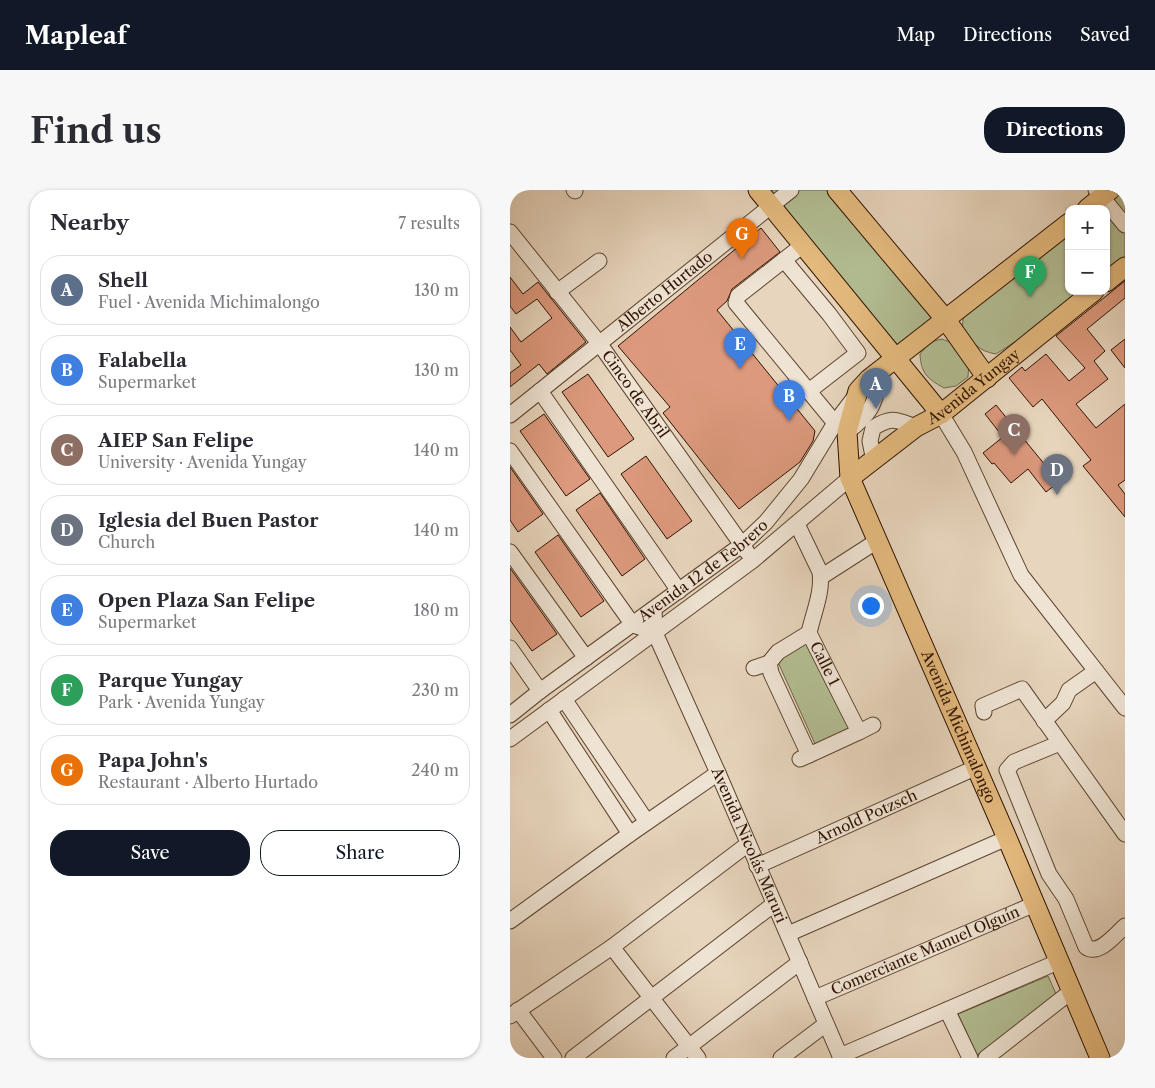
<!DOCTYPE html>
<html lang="en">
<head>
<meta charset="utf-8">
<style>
	body { margin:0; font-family:"Libre Caslon Text",serif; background:#f7f7f7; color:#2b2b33 }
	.controls { position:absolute; right:15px; top:15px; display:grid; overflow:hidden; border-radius:10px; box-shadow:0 1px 4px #0004 }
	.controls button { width:45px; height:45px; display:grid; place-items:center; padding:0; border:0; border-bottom:1px solid #e1e1e2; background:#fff; color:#2b2b33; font:25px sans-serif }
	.you { position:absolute; left:360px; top:415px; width:18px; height:18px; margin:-12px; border:4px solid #fff; border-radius:50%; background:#1a73e8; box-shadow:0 0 0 8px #1a73e833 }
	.badge { display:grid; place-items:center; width:32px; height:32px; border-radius:50%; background:#111827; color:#fff; font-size:16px; font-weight:700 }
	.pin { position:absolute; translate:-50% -41px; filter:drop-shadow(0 1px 2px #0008) }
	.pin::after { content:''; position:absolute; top:26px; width:18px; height:15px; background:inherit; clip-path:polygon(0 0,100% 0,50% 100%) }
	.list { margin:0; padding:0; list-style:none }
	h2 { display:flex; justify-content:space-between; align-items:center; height:65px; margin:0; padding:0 20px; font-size:21px }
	h2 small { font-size:16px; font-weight:400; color:#7c7c81 }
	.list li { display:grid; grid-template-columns:32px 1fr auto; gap:15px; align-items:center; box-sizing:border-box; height:70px; margin:0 10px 10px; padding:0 10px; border:1px solid #e1e1e2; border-radius:20px }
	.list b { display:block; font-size:19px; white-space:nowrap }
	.list p { margin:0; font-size:16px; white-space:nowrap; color:#7c7c81 }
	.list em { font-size:16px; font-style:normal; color:#7c7c81 }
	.actions { display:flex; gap:10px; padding:15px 20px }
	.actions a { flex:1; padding:11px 0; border:1px solid #111827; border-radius:20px; text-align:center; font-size:18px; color:#111827 }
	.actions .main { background:#111827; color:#fff }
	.map { position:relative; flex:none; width:615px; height:868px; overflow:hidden; border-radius:20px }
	header { display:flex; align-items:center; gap:30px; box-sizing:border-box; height:70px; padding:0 25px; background:#111827; color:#fff }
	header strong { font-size:24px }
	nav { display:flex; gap:28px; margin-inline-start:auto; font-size:18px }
	.intro { display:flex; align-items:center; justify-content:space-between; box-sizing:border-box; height:120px; padding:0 30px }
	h1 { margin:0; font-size:35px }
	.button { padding:12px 22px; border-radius:20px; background:#111827; color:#fff; font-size:18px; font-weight:700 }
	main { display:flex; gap:30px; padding:0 30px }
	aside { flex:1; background:#fff; border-radius:20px; box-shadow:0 1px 4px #0004 }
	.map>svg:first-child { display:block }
	.green { fill:#b3be93; stroke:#71684a }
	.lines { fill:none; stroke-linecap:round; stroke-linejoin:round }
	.stream { stroke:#6d766d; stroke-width:3 }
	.building { fill:#dc997d; stroke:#2f1201 }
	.minor-casing { stroke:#5d4330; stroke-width:17 }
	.major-casing { stroke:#2f1201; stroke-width:21 }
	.minor { stroke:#efe4d4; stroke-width:15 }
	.major { stroke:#e4ba7e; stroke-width:19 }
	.labels { text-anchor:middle; stroke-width:4; stroke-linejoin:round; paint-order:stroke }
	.street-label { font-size:15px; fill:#2f1201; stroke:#efe4d4 }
</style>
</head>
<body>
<header>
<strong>Mapleaf</strong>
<nav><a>Map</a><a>Directions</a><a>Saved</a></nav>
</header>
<div class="intro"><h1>Find us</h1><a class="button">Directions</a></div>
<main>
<aside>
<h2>Nearby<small>7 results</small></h2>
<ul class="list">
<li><span class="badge" style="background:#5c6f8a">A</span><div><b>Shell</b><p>Fuel · Avenida Michimalongo</p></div><em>130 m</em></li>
<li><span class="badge" style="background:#3f7fe0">B</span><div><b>Falabella</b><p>Supermarket</p></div><em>130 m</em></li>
<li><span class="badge" style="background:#8d6e63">C</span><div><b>AIEP San Felipe</b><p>University · Avenida Yungay</p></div><em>140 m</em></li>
<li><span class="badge" style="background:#6b7280">D</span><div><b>Iglesia del Buen Pastor</b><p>Church</p></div><em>140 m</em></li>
<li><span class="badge" style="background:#3f7fe0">E</span><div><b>Open Plaza San Felipe</b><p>Supermarket</p></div><em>180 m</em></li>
<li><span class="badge" style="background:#2e9e5b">F</span><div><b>Parque Yungay</b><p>Park · Avenida Yungay</p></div><em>230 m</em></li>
<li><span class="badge" style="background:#e8710a">G</span><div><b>Papa John's</b><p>Restaurant · Alberto Hurtado</p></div><em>240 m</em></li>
</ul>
<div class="actions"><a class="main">Save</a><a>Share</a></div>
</aside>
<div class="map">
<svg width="615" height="868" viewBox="0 0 615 868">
	<rect width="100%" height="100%" fill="#e7d5bd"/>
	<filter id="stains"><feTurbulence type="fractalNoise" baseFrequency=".004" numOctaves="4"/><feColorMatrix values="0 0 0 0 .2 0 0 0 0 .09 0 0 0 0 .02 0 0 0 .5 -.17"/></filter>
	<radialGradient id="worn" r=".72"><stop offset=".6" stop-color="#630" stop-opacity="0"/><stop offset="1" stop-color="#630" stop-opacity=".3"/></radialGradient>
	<!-- green -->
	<g class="green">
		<polygon points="258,0 323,0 427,126 391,160"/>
		<polygon points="612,0 615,0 615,68 596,82 596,19 588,19"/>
		<path d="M559,41V101H571L514,146L486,164C467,161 463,152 452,138L454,123Z"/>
		<path d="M432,149L449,156L459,170L458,187L446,196L434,198C418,189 411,184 410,164L420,152Z"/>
		<polygon points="296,450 344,541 306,556 267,470"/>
		<polygon points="538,786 547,806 467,865 448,824"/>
	</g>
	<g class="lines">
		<!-- stream -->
		<polyline class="stream" points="612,6 615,4"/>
	</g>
	<!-- building -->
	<g class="building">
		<polygon points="251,38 270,62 222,99 217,111 207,120 305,241 303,251 290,272 229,319 153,223 160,217 108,156"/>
		<polygon points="0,87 13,104 28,92 76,152 37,184 29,174 0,197 0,183 11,175 0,160 0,137 11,152 42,128 27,109 6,124 0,116"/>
		<polygon points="615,91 615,108 577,139 595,161 584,171 598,189 566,214 586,238 615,214 615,290 608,295 615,304 615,327 573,276 581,270 532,209 523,217 499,188 512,177 515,181 536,164 559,191 575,178 546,146"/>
		<polygon points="615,149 615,178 601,160"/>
		<polygon points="78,184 124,249 98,267 52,202"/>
		<polygon points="486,215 549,292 536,302 518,279 501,293 484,273 482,274 473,263 493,247 475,224"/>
		<polygon points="34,224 80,289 56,306 10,241"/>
		<polygon points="136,266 182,331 157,349 111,284"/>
		<polygon points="0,277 33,324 8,342 0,330"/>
		<polygon points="90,303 135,369 112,386 66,320"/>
		<polygon points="48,345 94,411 71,427 25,362"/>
		<polygon points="0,378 47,444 22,461 0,430"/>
	</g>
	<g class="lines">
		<!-- minor casing -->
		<g class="minor-casing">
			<g id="minor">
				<polyline points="64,0 65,1"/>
				<polyline points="586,0 615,35"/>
				<path id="s1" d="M0,42L89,153L237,362"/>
				<polyline points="293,55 228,106 226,113 325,233"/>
				<polyline points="274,70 319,124 348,163 299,201"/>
				<polyline points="47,102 89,71"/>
				<polyline points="30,201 169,401"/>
				<polyline points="431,224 454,262 511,385 615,518"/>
				<path id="s2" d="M0,225L281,0"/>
				<path d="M337,242C365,221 364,212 373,179"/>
				<polyline points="0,261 123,435 132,438"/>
				<path d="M364,271L360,251L363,238C382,226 386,230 406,237"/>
				<path id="s3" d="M287,334L310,382C313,402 303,424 299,443L349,542L363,535"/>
				<polyline points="0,362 76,468"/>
				<polyline points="311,387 367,351"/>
				<path id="s4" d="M144,419L145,443L208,583L331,868"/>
				<polyline points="0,458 30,501"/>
				<polyline points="259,473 268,462 299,443"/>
				<polyline points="244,478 259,473 261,483 299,565 290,569"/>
				<polyline points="54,509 137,632"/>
				<polyline points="39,520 120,644"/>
				<polyline points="474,522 473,516 512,499 615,644"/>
				<path id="s5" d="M0,525L30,501L233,354L256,332L291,289L325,233L344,208"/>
				<polyline points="534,531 553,513 559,500 586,481"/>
				<polyline points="0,549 242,371 340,288"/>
				<path d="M550,553L504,572L497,580L539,684L556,709L576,757C589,766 605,745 615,736"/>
				<polyline points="299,565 349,542"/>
				<path id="s6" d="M247,676L467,577"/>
				<polyline points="0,731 120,644 208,583"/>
				<polyline points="278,744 497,648"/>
				<polyline points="102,757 188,868"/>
				<path id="s7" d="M305,808L525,714"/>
				<polyline points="8,820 44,868"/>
				<polyline points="437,820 460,868"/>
				<polyline points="0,826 102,757 238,654"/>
				<polyline points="330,866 550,771"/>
				<polyline points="63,868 264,714"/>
				<polyline points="164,868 290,772"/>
				<polyline points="271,868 316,834"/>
				<polyline points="476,868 563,800"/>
			</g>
		</g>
		<!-- major casing -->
		<g class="major-casing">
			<g id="major">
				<polyline points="248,0 431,224"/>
				<polyline points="327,0 436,130 477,188"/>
				<polyline points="577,19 600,0"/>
				<path id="s8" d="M559,33L359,189L348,201L337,242L340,288L497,648L590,868"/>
				<polyline points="596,92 615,77"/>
				<path id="s9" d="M340,288L406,237L431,224L584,101"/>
			</g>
		</g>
		<!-- minor -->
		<use href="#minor" class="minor"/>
		<!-- major -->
		<use href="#major" class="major"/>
	</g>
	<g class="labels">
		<!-- street labels -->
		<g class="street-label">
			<text dy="5" stroke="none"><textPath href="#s2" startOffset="198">Alberto Hurtado</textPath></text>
			<text dy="5" stroke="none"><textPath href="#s9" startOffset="154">Avenida Yungay</textPath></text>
			<text dy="5" stroke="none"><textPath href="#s1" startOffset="205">Cinco de Abril</textPath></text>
			<text dy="5" stroke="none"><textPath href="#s5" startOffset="241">Avenida 12 de Febrero</textPath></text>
			<text dy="5" stroke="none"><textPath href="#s3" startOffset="150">Calle 1</textPath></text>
			<text dy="5" stroke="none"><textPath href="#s8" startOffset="630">Avenida Michimalongo</textPath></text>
			<text dy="5" stroke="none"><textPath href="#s6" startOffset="120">Arnold Potzsch</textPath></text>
			<text dy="5" stroke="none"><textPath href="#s4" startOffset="256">Avenida Nicolás Maruri</textPath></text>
			<text dy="5" stroke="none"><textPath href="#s7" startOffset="120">Comerciante Manuel Olguín</textPath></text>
		</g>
	</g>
	<rect width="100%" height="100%" filter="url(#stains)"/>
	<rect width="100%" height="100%" fill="url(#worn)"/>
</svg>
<div class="controls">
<button>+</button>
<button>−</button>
</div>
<div class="you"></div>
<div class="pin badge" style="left:366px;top:219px;background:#5c6f8a">A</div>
<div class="pin badge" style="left:279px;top:231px;background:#3f7fe0">B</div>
<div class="pin badge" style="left:504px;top:265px;background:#8d6e63">C</div>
<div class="pin badge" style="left:547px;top:305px;background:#6b7280">D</div>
<div class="pin badge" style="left:230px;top:179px;background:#3f7fe0">E</div>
<div class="pin badge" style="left:520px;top:107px;background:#2e9e5b">F</div>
<div class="pin badge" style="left:232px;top:69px;background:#e8710a">G</div>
</div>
</main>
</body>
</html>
